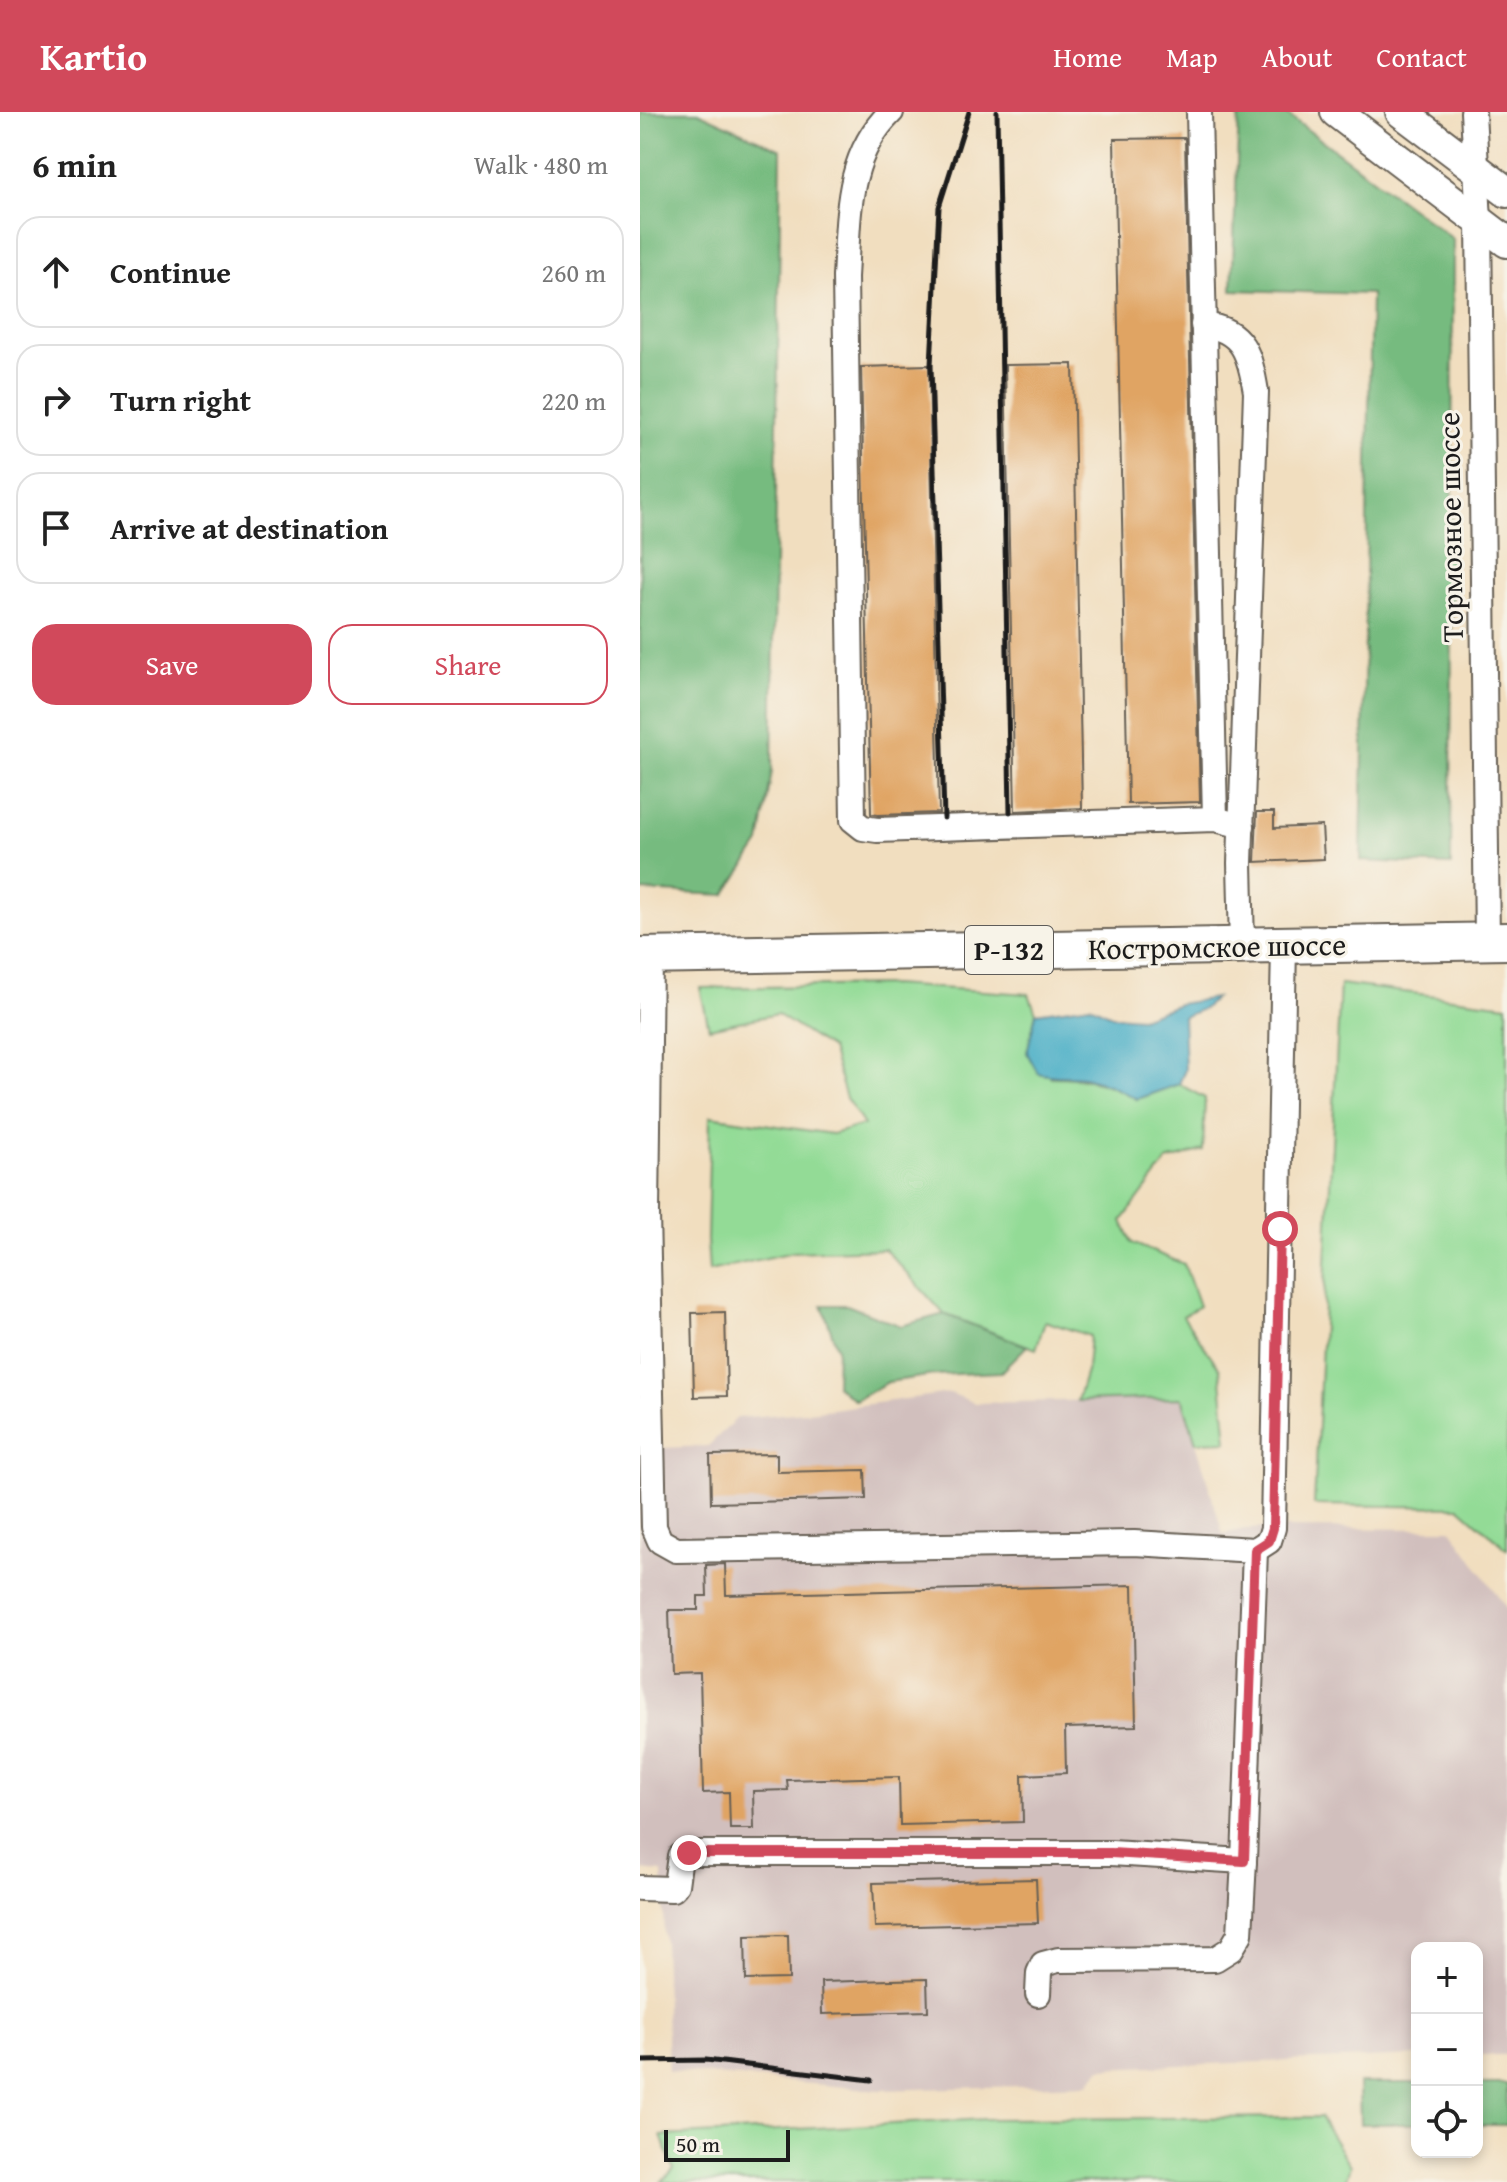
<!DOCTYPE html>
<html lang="en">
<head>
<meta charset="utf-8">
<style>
	body { margin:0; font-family:"Gentium Book Plus",serif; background:#f6f6f6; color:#222 }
	.controls { position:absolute; right:24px; bottom:24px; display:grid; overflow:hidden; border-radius:16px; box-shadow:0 4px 12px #0003 }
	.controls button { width:72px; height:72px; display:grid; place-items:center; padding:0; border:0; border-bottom:2px solid #e0e0e0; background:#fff; color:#222; font:40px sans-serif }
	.scale { position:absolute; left:24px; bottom:20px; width:126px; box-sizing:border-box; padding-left:8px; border:4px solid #1c1c1c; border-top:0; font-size:22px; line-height:28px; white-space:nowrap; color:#1c1c1c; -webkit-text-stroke:6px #f7f3e8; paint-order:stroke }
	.stop { position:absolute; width:24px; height:24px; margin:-18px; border:6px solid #d1495b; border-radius:50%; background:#fff }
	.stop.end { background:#d1495b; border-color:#fff; box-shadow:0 2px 8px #0008 }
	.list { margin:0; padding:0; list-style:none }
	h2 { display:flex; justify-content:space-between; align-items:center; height:104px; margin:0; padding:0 32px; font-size:34px }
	h2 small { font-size:26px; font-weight:400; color:#767676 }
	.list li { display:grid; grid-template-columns:52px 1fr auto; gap:24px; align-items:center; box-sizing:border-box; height:112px; margin:0 16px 16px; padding:0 16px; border:2px solid #e0e0e0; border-radius:24px }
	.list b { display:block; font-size:30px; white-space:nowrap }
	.list em { font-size:26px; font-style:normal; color:#767676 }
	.actions { display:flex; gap:16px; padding:24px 32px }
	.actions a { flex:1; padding:18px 0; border:2px solid #d1495b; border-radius:24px; text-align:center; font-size:28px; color:#d1495b }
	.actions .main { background:#d1495b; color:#fff }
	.icon { flex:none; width:44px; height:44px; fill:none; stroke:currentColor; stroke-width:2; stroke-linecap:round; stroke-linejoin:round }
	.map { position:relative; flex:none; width:867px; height:2070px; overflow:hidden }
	header { display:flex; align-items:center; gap:48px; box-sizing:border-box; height:112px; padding:0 40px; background:#d1495b; color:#fff }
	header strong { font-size:38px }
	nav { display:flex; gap:44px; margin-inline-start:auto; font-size:28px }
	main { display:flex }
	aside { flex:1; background:#fff }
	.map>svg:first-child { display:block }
	.industrial { fill:#d1bfbd }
	.green { fill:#93db96; stroke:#587c59; stroke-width:2 }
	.forest { fill:#76bb7f; stroke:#496c4e; stroke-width:2 }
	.water { fill:#47adc6; stroke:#326471; stroke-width:2 }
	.building { fill:#e0a463 }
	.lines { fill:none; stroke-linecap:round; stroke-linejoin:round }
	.minor-casing { stroke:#676055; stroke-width:28 }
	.major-casing { stroke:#676055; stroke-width:34 }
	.highway-casing { stroke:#676055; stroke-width:40 }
	.minor { stroke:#fff; stroke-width:24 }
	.major { stroke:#fff; stroke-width:30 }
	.highway { stroke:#fff; stroke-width:36 }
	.rail { stroke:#1c1c1c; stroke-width:5 }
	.route { stroke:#d1495b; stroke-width:10 }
	.labels { text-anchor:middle; stroke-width:6; stroke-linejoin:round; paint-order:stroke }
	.shield { fill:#f7f3e8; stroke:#5e5c59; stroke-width:2 }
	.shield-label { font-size:28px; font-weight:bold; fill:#1c1c1c }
	.street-label { font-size:30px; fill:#1c1c1c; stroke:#f7f3e8 }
</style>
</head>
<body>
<header>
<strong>Kartio</strong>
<nav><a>Home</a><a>Map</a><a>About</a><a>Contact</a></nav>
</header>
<main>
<aside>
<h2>6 min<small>Walk · 480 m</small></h2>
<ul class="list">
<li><svg class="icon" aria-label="ahead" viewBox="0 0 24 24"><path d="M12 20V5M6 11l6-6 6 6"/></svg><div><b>Continue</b></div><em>260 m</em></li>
<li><svg class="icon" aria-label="right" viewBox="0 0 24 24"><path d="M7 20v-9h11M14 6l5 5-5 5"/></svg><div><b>Turn right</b></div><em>220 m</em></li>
<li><svg class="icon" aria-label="arrive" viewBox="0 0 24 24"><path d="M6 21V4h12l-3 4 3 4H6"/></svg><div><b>Arrive at destination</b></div></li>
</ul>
<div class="actions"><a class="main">Save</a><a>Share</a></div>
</aside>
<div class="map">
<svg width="867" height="2070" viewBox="0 0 867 2070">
	<rect width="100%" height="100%" fill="#f7f3e8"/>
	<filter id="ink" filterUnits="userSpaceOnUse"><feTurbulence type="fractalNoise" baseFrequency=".0125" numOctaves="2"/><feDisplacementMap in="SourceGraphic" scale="16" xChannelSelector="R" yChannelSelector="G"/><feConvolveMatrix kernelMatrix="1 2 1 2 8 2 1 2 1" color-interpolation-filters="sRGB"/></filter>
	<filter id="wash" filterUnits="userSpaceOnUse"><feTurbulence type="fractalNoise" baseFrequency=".006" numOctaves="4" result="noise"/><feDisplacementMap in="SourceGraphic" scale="32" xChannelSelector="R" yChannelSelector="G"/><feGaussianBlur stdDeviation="1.8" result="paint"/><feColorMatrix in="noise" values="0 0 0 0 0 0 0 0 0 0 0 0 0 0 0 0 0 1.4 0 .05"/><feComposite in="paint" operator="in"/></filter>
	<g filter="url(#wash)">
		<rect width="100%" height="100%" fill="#f1debf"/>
		<!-- industrial -->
		<polygon class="industrial" points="310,1281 335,1291 543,1286 583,1422 605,1417 633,1416 811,1417 867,1497 867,1943 837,1943 837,1836 777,1836 777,1944 461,1956 448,1972 240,1978 28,1959 22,1760 0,1758 0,1337 68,1334 97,1306 177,1299"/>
		<!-- green -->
		<g class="green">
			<polygon points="700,872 867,893 867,1437 819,1395 674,1393"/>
			<path d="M252,873L389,882L396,901L387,941L411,965C447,965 465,970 497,987L539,972L565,986L563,1038L527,1049L482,1109L492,1131L544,1152L559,1194L543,1204L580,1257L587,1329L556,1330L542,1286L437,1289L447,1256L450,1224L405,1209L396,1237L304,1202L245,1137L153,1140L69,1159L67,1128L70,1004L192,1022L224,1013L206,986L191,937L137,902L69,916L60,876Z"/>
			<polygon points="680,2005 710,2054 705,2070 21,2070 34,2057 21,2024 347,2007"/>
		</g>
		<!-- forest -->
		<g class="forest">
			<polygon points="0,0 58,0 141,38 132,659 120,731 85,783 0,779"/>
			<polygon points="599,0 644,0 813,127 811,753 721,749 731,182 592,178"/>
			<polygon points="182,1193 207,1193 261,1214 304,1202 387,1234 361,1260 294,1263 248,1270 215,1288 196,1274 197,1236"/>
			<polygon points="719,1971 777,1971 777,2012 720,2012"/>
			<rect x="837" y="1972" width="30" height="41"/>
		</g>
		<!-- water -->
		<path class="water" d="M575,886L565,896L543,905L545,958L539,972L497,987C479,978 463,969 443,965C428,963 413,966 398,961L387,941L396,901L450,893L474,904L501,906L539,892Z"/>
		<g id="blocks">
			<!-- building -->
			<g class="building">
				<polygon points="545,26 560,690 488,692 474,27"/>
				<polygon points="433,252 442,696 375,699 365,253"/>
				<polygon points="289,253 299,701 238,703 231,702 221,255"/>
				<polygon points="617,700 634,700 634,716 682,714 684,747 615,750"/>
				<polygon points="85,1200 87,1284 54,1285 52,1201"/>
				<polygon points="137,1342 137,1360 225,1358 226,1387 71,1391 70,1343"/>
				<polygon points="85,1452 86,1483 493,1473 496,1614 425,1616 426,1661 382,1663 383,1710 260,1713 259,1665 147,1668 148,1678 113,1679 114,1717 90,1717 89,1680 63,1681 60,1561 31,1562 29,1498 58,1498 58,1484 67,1484 66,1453"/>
				<polygon points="396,1767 398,1811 235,1815 233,1771"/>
				<polygon points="148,1823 149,1867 106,1868 105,1824"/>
				<polygon points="287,1867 288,1899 182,1902 181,1870"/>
			</g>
		</g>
	</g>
	<g filter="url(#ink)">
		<use href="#blocks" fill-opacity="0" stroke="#676055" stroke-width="2"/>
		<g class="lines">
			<!-- minor casing -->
			<g class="minor-casing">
				<g id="minor">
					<path d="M251,0C205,45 209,105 205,165L213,708L223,716L237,718L575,707L602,714"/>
					<polyline points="559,0 575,707"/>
					<polyline points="833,0 839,109 847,830"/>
					<path d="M563,213C604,217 610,244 616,280L600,751L602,834"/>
					<polyline points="10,844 7,1102 14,1415 20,1429 36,1438 494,1431 615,1438 629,1429 633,1416 644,833"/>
					<polyline points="604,1749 615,1438"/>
					<polyline points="0,1776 32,1777 36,1773 40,1744 49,1741 471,1741 604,1749 600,1822 591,1837 575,1847 418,1848 403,1852 399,1861 398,1882"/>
				</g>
			</g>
			<!-- major casing -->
			<g class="major-casing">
				<g id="major">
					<polyline points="696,0 867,130"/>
					<polyline points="761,0 867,80"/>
				</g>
			</g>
			<!-- highway casing -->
			<g class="highway-casing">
				<polyline id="highway" points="0,844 867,829"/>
			</g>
			<!-- minor -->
			<use href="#minor" class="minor"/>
			<!-- major -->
			<use href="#major" class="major"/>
			<!-- highway -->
			<use href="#highway" class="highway"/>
			<!-- rail -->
			<g class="rail">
				<polyline points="357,0 370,700"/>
				<polyline points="304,706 291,253 299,95 329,0"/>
				<polyline points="0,1949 66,1948 231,1968"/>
			</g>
		</g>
	</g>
	<g class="lines" filter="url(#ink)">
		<!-- route -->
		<polyline class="route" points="49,1741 471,1741 604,1749 615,1438 629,1429 633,1416 640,1117"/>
	</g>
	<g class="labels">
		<!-- shield labels -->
		<rect class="shield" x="325" y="814" width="88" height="48" rx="6"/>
		<g class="shield-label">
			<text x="369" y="848">Р-132</text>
		</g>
		<!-- street labels -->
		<g class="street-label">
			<text transform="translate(811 415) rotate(-91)" y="10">Тормозное шоссе</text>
			<text transform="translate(577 835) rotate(-1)" y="10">Костромское шоссе</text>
		</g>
	</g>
</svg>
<div class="controls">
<button>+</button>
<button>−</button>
<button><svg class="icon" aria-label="locate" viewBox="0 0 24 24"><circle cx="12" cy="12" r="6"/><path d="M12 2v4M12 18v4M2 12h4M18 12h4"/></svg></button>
</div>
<div class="scale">50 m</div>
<div class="stop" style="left:640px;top:1117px"></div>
<div class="stop end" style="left:49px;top:1741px"></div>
</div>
</main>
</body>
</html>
